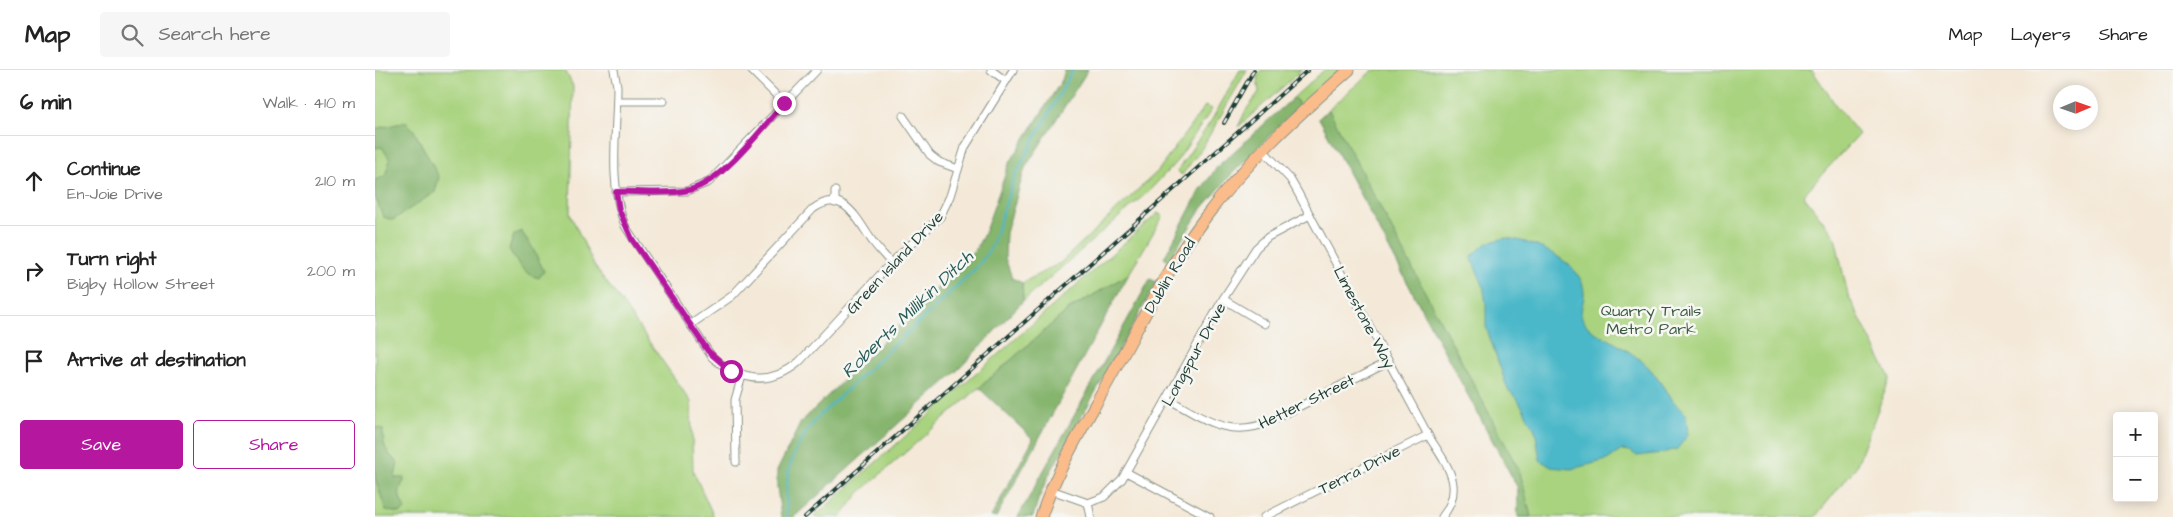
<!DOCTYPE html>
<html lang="en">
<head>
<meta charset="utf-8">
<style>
	body { margin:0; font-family:"Architects Daughter",sans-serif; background:#f6f6f6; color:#222 }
	.controls { position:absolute; right:15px; bottom:15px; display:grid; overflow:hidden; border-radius:5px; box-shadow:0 2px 12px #0003 }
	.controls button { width:45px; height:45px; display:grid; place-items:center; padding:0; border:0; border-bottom:1px solid #e0e0e0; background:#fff; color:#222; font:25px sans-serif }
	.compass { position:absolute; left:1678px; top:15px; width:45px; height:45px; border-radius:50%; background:#fff; box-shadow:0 2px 12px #0003; rotate:88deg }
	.stop { position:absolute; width:15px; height:15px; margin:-11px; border:4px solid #b5179e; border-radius:50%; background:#fff }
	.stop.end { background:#b5179e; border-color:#fff; box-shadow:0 1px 5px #0008 }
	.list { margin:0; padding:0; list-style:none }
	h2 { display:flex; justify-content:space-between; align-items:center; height:65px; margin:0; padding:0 20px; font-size:21px }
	h2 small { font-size:16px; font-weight:400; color:#767676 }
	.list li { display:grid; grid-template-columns:32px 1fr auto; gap:15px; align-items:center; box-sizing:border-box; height:90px; padding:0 20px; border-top:1px solid #e0e0e0 }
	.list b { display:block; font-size:19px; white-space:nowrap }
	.list p { margin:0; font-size:16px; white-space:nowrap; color:#767676 }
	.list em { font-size:16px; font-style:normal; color:#767676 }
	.actions { display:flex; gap:10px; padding:15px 20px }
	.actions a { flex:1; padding:11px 0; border:1px solid #b5179e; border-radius:5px; text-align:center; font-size:18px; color:#b5179e }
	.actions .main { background:#b5179e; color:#fff }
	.icon { flex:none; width:28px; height:28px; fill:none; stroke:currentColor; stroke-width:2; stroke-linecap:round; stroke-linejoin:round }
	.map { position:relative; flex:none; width:1798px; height:447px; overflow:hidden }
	header { display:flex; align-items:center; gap:30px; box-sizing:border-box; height:70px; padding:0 25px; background:#fff; border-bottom:1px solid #e0e0e0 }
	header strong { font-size:24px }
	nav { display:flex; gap:28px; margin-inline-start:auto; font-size:18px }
	.search { width:350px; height:45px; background:#f6f6f6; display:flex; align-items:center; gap:12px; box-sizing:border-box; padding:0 18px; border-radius:5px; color:#767676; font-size:19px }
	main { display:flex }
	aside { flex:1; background:#fff }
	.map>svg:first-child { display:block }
	.green { fill:#a9d37f; stroke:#64885a }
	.forest { fill:#86b56e; stroke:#527951 }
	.water { fill:#4cb8c9; stroke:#367a7e }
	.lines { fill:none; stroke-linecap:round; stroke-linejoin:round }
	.stream { stroke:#4cb8c9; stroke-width:2 }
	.street-casing { stroke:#8a9386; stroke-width:9 }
	.primary-casing { stroke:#8a9386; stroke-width:13 }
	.street { stroke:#fff; stroke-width:7 }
	.primary { stroke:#fabc8b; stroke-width:11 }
	.rail-casing { stroke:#1f3d34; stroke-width:4 }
	.rail { stroke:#f6f6f2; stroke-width:2; stroke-dasharray:5.5; stroke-linecap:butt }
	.route { stroke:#b5179e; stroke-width:6 }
	.labels { text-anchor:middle; stroke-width:5; stroke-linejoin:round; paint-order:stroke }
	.street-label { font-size:16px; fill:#1f3d34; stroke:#f6f6f2 }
	.park-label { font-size:16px; fill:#3b5b43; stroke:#f6f6f2 }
	.water-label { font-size:18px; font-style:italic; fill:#2a5c59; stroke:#f6f6f2 }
</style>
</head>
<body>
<header>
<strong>Map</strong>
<div class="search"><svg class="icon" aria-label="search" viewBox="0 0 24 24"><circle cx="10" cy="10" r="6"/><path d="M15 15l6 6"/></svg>Search here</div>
<nav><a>Map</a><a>Layers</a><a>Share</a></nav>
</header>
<main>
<aside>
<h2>6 min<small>Walk · 410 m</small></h2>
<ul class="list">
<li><svg class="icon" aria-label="ahead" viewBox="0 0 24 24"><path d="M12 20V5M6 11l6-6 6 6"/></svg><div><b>Continue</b><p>En-Joie Drive</p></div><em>210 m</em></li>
<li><svg class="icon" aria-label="right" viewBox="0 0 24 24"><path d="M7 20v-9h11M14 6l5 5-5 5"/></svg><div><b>Turn right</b><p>Bigby Hollow Street</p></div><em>200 m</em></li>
<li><svg class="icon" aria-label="arrive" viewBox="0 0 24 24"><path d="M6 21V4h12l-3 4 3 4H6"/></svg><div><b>Arrive at destination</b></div></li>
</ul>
<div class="actions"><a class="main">Save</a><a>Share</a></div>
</aside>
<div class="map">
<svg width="1798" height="447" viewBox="0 0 1798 447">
	<rect width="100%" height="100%" fill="#f6f6f2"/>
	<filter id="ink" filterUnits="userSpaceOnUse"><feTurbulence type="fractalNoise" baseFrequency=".02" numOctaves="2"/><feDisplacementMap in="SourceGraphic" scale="10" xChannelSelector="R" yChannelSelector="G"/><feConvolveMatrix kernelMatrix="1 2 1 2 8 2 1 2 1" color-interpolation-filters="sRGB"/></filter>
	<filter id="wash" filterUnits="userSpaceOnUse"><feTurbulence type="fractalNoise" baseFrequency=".0096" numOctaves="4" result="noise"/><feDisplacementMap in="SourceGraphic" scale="20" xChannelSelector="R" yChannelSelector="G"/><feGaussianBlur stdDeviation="1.12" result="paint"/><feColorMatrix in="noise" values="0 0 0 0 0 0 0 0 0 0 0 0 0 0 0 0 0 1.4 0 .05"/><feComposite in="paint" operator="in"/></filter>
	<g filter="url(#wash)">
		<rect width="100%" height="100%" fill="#f4e9d8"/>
		<!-- green -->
		<g class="green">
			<polygon points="0,0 190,0 198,16 195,144 220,197 245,230 316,332 318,401 339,447 0,447"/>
			<polygon points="865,0 872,0 827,78 807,105 802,101 836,51"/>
			<polygon points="886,0 927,0 863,57 871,40 884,22 882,7"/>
			<polygon points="949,0 965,0 924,36 922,31 918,28"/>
			<polygon points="998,0 1437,0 1462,37 1484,64 1428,125 1460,167 1473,225 1515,308 1481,397 1440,447 1143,447 1143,418 944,48"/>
			<polygon points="830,36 837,39 802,91 774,121 648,231 647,213 685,193 783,101"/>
			<polygon points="783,143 788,146 754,204 693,240 484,423 466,447 439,447"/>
		</g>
		<!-- forest -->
		<g class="forest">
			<polygon points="690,0 713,0 650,98 631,163 630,188 637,208 647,213 648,231 582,301 419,447 406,447 402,417 402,401 426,352 599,182 609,164 634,94 687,10"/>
			<polygon points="918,28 922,31 924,36 855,106 825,141 793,191 789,188 824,122 843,96"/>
			<polygon points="954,40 1145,402 1156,447 1143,447 1143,418 944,48"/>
			<polygon points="31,52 38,59 64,107 60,122 18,150 8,147 0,126 0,110 10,106 15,90 7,77 0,78 0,59"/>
			<path d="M146,161L157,177L169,201L164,208C148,204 142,193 134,179L139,165Z"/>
			<polygon points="754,204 621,447 616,447 658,369 604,318 693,240"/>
			<polygon points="775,209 782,212 675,403 663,430 658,447 643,447"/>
			<path d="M0,357L8,359C7,373 11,384 23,392L20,408H29V411C22,422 24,428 30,439L26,443L11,441L0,407Z"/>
		</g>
		<!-- water -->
		<path class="water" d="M1130,168C1156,170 1210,192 1209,224C1209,235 1202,243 1210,253C1216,262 1226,265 1235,270C1248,278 1266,288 1276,300C1288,315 1297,332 1311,345L1313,365L1302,379L1287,383L1262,386L1255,381L1247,380L1232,390L1196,399L1176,397L1165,390L1160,360L1142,328L1133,320L1111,257V234L1108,215L1097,190L1098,184L1112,173Z"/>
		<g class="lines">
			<!-- stream -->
			<path class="stream" d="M412,447C409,403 414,384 441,349L603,196L617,176L640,105L698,0"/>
		</g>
	</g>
	<g filter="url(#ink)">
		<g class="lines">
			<!-- street casing -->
			<g class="street-casing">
				<g id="street">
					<path d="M239,0L242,16C242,62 233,112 250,156L337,287C365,311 394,317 424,292L516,193L565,147L575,126L590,77L638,0"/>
					<polyline points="376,0 409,33"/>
					<polyline points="616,0 631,11"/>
					<polyline points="242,31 289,31"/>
					<polyline points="528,46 555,85 564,92 583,99"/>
					<path d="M888,80L915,109L922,121L1053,365C1070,393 1092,416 1067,447"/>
					<polyline points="241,122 312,121 334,112 442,0"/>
					<polyline points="460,133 460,121"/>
					<polyline points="848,229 890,254"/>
					<path d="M315,255L357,226L438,139C470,116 483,152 498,172C503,179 510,186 516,193"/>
					<path d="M793,329C828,348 853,369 894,352L1014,291"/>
					<polyline points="361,392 360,330 367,306"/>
					<polyline points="751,402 835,447"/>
					<polyline points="676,420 713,433"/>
					<polyline points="713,433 729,427 747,409 848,229 881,178 893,167 935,145"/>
					<polyline points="713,433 716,447"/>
					<polyline points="889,447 1053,365"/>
				</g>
			</g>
			<!-- primary casing -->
			<g class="primary-casing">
				<path id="primary" d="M666,447C682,398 710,354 735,308C765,255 792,198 829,149C870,93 922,46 974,0"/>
			</g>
			<!-- street -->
			<use href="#street" class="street"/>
			<!-- primary -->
			<use href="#primary" class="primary"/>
			<!-- rail casing -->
			<g class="rail-casing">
				<g id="rail">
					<polyline points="849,53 879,0"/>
					<polyline points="430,447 933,0"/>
				</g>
			</g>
			<!-- rail -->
			<use href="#rail" class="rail"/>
		</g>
	</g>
	<g class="lines" filter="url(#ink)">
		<!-- route -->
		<path class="route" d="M356,301L333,281L257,169L244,140L241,122C263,121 293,125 314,120C346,113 388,58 409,33"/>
	</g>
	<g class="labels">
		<!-- street labels -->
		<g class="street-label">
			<text transform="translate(519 192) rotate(-47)" y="6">Green Island Drive</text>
			<text transform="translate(794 205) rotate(-59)" y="6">Dublin Road</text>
			<text transform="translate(990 247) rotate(62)" y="6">Limestone Way</text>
			<text transform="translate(818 284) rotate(-61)" y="6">Longspur Drive</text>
			<text transform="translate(931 331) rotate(-26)" y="6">Hetter Street</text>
			<text transform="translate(984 399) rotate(-27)" y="6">Terra Drive</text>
		</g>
		<!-- park labels -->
		<g class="park-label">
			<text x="1276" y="246">Quarry Trails<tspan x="1276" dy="18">Metro Park</tspan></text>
		</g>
		<!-- water labels -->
		<g class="water-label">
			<text transform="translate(532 244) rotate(-44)" y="6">Roberts Millikin Ditch</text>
		</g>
	</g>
</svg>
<div class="controls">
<button>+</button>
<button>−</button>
</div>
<svg class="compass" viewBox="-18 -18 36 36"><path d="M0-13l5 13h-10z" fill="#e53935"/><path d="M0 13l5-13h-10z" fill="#767676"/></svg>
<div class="stop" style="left:356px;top:301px"></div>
<div class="stop end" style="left:409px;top:33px"></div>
</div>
</main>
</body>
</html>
